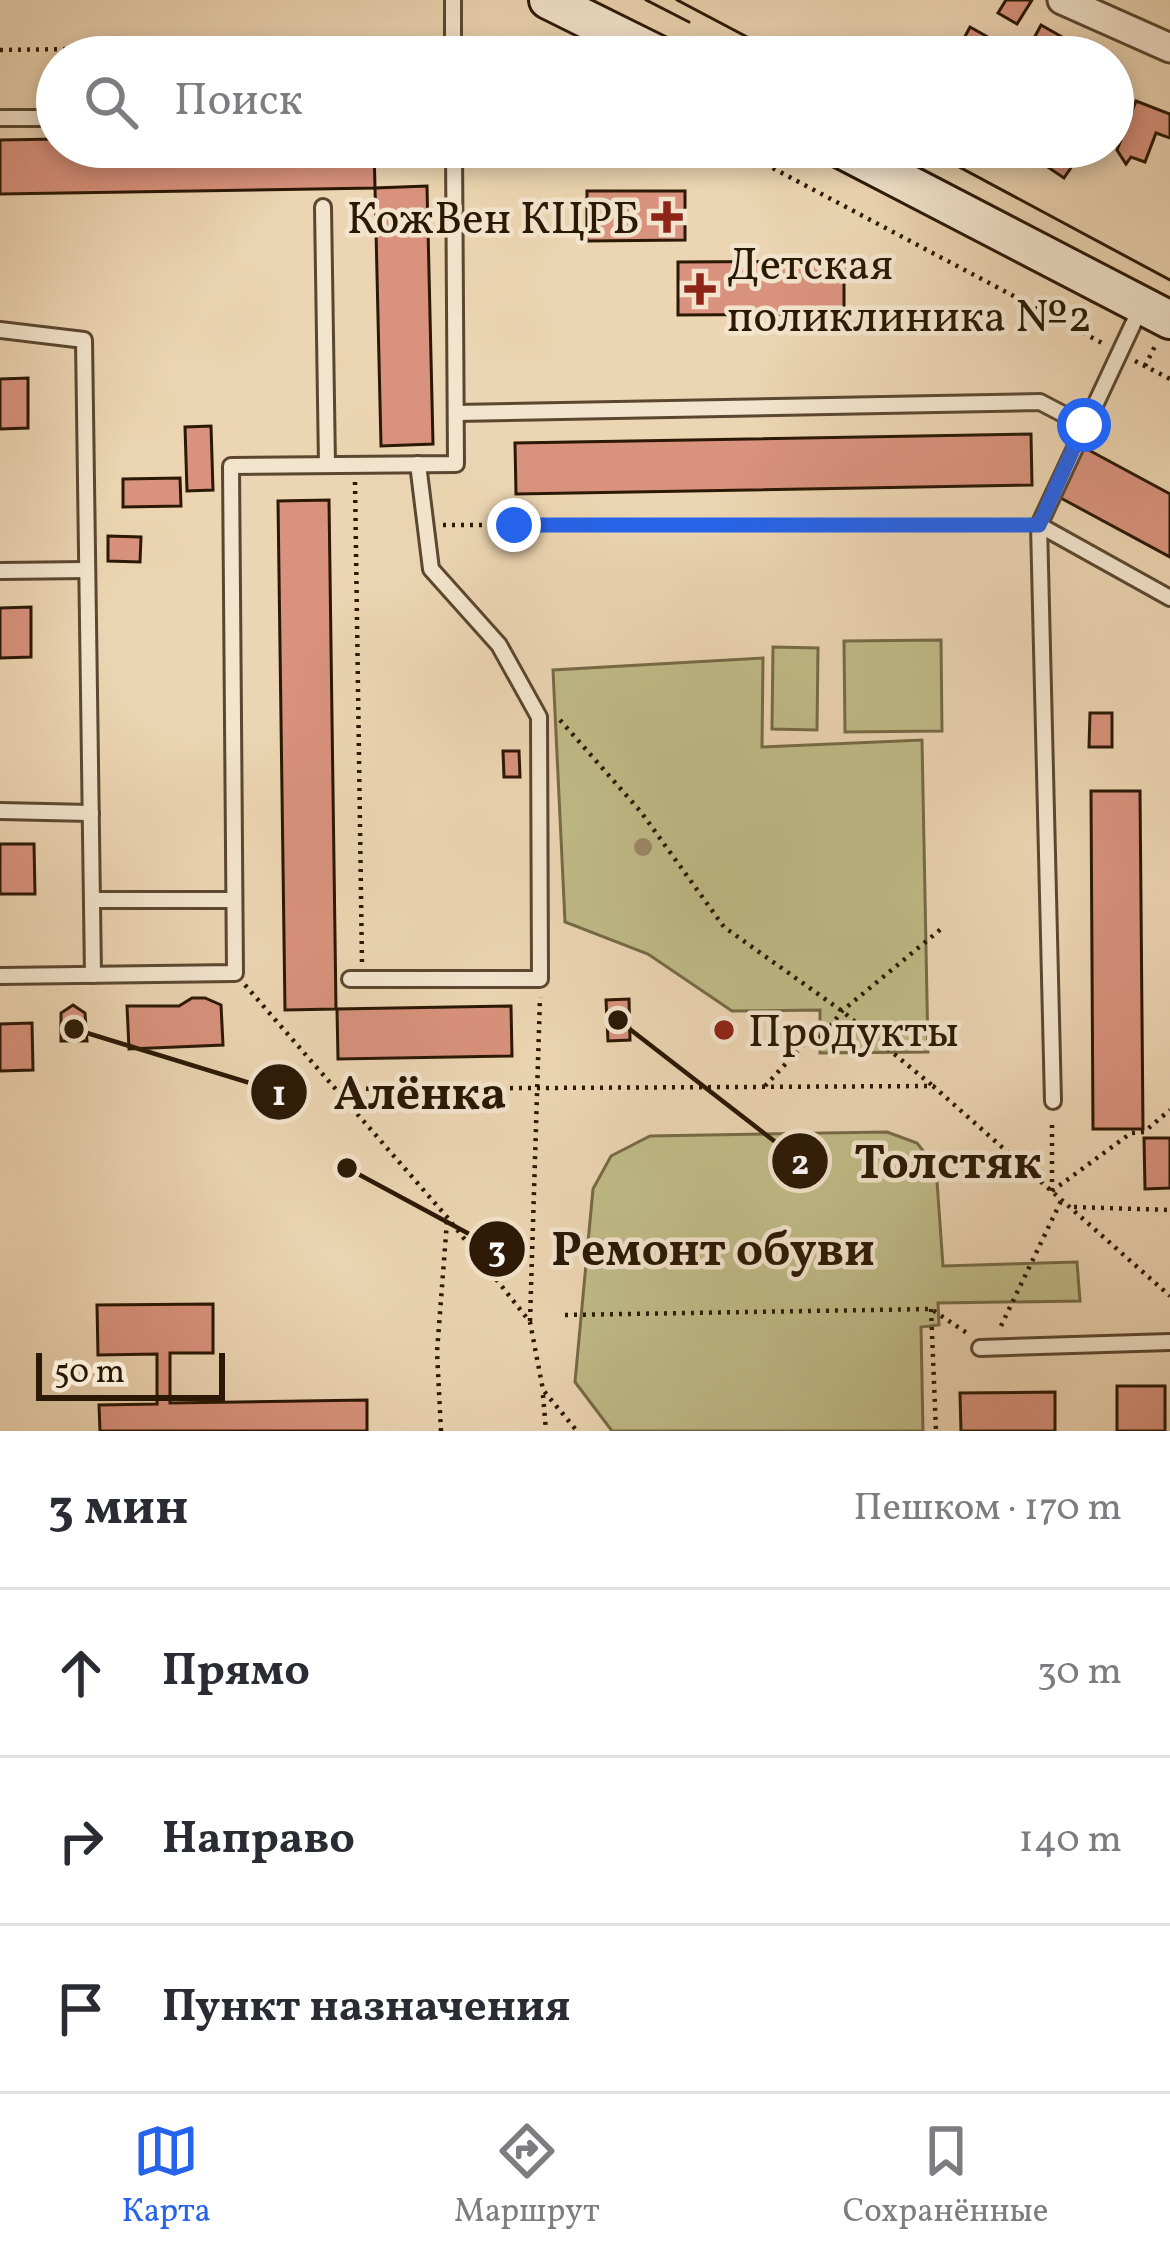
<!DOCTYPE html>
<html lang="ru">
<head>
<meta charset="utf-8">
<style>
	body { margin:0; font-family:Vollkorn,serif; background:#f2f2f3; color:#2b2b33 }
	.scale { position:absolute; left:36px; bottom:30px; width:189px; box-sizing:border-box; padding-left:12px; border:6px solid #2b1805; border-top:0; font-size:33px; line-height:42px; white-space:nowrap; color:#2b1805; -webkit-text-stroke:9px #f3e4cd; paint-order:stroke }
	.stop { position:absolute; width:36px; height:36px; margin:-27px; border:9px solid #2563eb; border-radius:50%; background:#fff }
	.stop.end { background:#2563eb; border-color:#fff; box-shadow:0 3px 12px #0008 }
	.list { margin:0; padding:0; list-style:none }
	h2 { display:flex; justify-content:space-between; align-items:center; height:156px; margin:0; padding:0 48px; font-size:51px }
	h2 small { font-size:39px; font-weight:400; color:#7c7c81 }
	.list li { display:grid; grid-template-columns:78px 1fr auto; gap:36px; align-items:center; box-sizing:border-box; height:168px; padding:0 48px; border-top:3px solid #e1e1e2 }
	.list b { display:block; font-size:45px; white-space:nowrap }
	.list em { font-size:39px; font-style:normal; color:#7c7c81 }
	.icon { flex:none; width:66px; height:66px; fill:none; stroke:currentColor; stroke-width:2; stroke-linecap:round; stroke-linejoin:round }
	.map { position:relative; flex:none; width:1170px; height:1431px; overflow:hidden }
	.search { position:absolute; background:#fff; box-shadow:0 6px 18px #0003; left:36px; right:36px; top:36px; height:132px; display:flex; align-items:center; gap:30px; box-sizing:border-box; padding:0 42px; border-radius:66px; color:#7c7c81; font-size:45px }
	.sheet { height:660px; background:#fff }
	nav { display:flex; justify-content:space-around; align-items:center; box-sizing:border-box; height:168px; border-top:3px solid #e1e1e2; background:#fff; font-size:33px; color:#7c7c81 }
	nav a { display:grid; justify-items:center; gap:6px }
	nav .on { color:#2563eb }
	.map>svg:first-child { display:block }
	.green { fill:#c0bb87; stroke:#766a46; stroke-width:3 }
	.building { fill:#d9927d; stroke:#2b1805; stroke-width:3 }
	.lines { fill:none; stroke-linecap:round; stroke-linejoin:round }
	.service-casing { stroke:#5b4730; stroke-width:20 }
	.minor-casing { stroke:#5b4730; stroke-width:33 }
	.secondary-casing { stroke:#2b1805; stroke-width:42 }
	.path { stroke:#2b1805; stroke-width:4.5; stroke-dasharray:3 6; stroke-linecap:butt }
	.service { stroke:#f3e4cd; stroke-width:14 }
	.minor { stroke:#f3e4cd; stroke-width:27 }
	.secondary { stroke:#f3e4cd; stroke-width:36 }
	.tram { stroke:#2b1805; stroke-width:3 }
	.tree { fill:#9b8868 }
	.route { stroke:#2563eb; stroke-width:15 }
	.poi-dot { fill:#8f2418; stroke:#f3e4cd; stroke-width:4.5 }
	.labels { text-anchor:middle; stroke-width:9; stroke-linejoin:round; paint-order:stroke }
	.poi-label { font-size:45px; fill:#2b1805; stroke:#f3e4cd; text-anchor:start }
	.leader { fill:none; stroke:#2b1805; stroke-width:4.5 }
	.callout-dot { fill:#2b1805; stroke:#f3e4cd; stroke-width:4.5 }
	.mark-label { font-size:36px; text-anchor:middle; font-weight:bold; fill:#fff }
	.callout-label { font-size:48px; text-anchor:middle; font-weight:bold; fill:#2b1805; stroke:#f3e4cd; stroke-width:9; stroke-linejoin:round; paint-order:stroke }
</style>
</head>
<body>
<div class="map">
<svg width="1170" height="1431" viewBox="0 0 1170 1431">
	<rect width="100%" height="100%" fill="#ecd5b2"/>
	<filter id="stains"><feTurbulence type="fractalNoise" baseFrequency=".00167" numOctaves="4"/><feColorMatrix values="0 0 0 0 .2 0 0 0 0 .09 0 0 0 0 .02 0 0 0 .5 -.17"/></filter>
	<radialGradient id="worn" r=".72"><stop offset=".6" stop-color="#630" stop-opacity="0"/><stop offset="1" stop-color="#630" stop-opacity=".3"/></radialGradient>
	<!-- green -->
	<g class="green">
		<polygon points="941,640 942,731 845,732 844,641"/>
		<polygon points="773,647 818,648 817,730 772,729"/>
		<polygon points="763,658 762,747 922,740 928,1052 820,1053 820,1010 732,1011 648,954 565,922 553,670"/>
		<polygon points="887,1132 917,1143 936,1167 943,1266 1077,1262 1080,1301 938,1303 939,1325 921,1327 923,1431 612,1431 575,1382 593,1189 611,1156 650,1136"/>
	</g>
	<!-- building -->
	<g class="building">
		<polygon points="1006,0 1032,0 1017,24 998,13"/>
		<polygon points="1041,25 1078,46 1072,57 1024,57"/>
		<polygon points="970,27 1011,50 1007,57 954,57"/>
		<polygon points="1136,101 1170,114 1170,138 1156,133 1145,162 1131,157 1126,164 1117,150"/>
		<polygon points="57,139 57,147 374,147 375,188 0,194 0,140"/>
		<polygon points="1027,147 1085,147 1064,178 1024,151"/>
		<polygon points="427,186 433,444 381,446 375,188"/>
		<polygon points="587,191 685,191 685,240 587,241"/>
		<polygon points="844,261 844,314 678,315 678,262"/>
		<polygon points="28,378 28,428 0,429 0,379"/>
		<polygon points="211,426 213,490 187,491 185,427"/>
		<polygon points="1031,434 1032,485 516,494 515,443"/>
		<polygon points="1083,447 1170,494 1170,557 1057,496"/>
		<polygon points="180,478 181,506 123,507 123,479"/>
		<polygon points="329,500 336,1009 285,1010 278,501"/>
		<polygon points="108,536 141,537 140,562 108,561"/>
		<polygon points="31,607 31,657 0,658 0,608"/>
		<polygon points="1090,713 1112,713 1112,747 1089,747"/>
		<polygon points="503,751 519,751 520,777 504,777"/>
		<polygon points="1091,791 1140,791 1143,1129 1093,1129"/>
		<polygon points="0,844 34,844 35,894 0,894"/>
		<polygon points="192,998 205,998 221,1005 223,1045 129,1049 127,1006 179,1006"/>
		<polygon points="629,999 630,1040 608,1041 606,1000"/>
		<polygon points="73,1005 85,1013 87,1041 61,1041 61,1013"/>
		<polygon points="511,1006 512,1056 338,1059 337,1009"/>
		<polygon points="32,1023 33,1070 0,1071 0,1024"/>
		<polygon points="1144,1138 1170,1138 1170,1188 1145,1189"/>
		<polygon points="213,1304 213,1353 170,1353 170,1403 367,1400 367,1431 100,1431 99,1405 157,1404 157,1354 98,1355 97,1305"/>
		<rect x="1117" y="1386" width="48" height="45"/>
		<polygon points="1055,1392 1055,1431 961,1431 960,1393"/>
	</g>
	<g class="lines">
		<!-- service casing -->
		<g class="service-casing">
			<g id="service">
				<polyline points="453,0 453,57"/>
				<polyline points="0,118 57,118"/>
				<polyline points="323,207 327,465"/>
				<polyline points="0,330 84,340 93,975"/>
				<polyline points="456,413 1040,402 1084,425"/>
				<polyline points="1039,525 1170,598"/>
				<polyline points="0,571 87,570"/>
				<polyline points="0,811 91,813"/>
				<polyline points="92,900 234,900"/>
				<polyline points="0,976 235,973 231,466 456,464 454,147"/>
				<polyline points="350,979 540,979 539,717 499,645 431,569 418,464"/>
				<polyline points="1053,1101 1039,525 1141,307"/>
				<polyline points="980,1348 1170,1342"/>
			</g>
		</g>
		<!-- minor casing -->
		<g class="minor-casing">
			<polyline id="minor" points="1062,0 1170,48"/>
		</g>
		<!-- secondary casing -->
		<g class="secondary-casing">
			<g id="secondary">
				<polyline points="548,0 663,57"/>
				<polyline points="837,147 1170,320"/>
			</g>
		</g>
		<!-- path -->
		<g class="path">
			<polyline points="473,48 529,57"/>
			<polyline points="0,50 432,44"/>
			<polyline points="733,147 1104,344"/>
			<polyline points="1135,361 1170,379"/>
			<polyline points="1145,366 1156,344"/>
			<polyline points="355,482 362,963"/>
			<polyline points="443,525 1020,525"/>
			<polyline points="560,720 641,812 724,927 842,1011 933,1086"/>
			<polyline points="245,985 447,1217 530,1322 543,1390 577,1431"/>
			<polyline points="765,1086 806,1042 823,1036 842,1011 941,929"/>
			<polyline points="339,1089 933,1086 1170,1296"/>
			<polyline points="1052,1191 1131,1133 1144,1132 1170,1110"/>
			<polyline points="1052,1191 1052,1119"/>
			<polyline points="1074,1207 1170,1210"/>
			<polyline points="931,1309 936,1431"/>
			<polyline points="565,1315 931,1309 967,1333"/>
			<polyline points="530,1321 540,997"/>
			<polyline points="1001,1326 1061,1201"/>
			<polyline points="543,1395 546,1431"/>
			<polyline points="441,1431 437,1352 447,1221"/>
		</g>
		<!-- service -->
		<use href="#service" class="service"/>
		<!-- minor -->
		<use href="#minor" class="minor"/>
		<!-- secondary -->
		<use href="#secondary" class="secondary"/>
		<!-- tram -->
		<g class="tram">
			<polyline points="646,0 689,22"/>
			<polyline points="677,0 785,57"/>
			<polyline points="922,147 1170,280"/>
		</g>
	</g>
	<!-- trees -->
	<circle class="tree" cx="643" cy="847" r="9"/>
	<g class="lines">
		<!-- route -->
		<polyline class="route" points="514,525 1039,525 1084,425"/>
	</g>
	<!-- markers -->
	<g class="poi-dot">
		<path d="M661 199h12v12h12v12h-12v12h-12v-12h-12v-12h12z"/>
		<path d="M694 271h12v12h12v12h-12v12h-12v-12h-12v-12h12z"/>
		<circle cx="724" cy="1030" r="12"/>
	</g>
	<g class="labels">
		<!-- poi labels -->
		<g class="poi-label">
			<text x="640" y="233" text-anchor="end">КожВен КЦРБ</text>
			<text x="727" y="279">Детская<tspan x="727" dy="52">поликлиника №2</tspan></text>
			<text x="748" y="1046">Продукты</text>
		</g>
	</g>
	<!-- callouts -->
	<path class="leader" d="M74 1029L279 1092M618 1020L800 1161M347 1168L497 1249"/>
	<g class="callout-dot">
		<circle cx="74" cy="1029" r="12"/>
		<circle cx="618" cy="1020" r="12"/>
		<circle cx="347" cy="1168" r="12"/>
		<circle cx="279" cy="1092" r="30"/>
		<circle cx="800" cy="1161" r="30"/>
		<circle cx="497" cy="1249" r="30"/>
	</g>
	<g class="mark-label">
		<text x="279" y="1105">1</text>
		<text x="800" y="1174">2</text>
		<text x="497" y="1261">3</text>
	</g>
	<g class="callout-label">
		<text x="420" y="1109">Алёнка</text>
		<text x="948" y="1178">Толстяк</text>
		<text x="713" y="1265">Ремонт обуви</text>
	</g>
	<rect width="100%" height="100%" filter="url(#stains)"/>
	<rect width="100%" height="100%" fill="url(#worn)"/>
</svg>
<div class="scale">50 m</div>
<div class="stop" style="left:1084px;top:425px"></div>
<div class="stop end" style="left:514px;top:525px"></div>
<div class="search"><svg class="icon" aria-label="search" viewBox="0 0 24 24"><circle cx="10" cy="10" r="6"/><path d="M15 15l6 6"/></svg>Поиск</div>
</div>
<section class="sheet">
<h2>3 мин<small>Пешком · 170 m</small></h2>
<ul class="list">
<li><svg class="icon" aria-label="ahead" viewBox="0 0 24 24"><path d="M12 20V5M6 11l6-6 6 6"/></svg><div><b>Прямо</b></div><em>30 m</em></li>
<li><svg class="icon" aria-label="right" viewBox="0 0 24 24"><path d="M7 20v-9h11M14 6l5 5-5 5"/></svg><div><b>Направо</b></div><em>140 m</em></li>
<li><svg class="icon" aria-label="arrive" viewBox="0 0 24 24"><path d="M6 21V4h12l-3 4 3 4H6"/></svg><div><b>Пункт назначения</b></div></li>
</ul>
</section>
<nav>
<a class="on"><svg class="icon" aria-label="map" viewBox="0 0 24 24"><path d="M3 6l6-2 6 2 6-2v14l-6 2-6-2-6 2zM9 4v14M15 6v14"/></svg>Карта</a>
<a><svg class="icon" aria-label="directions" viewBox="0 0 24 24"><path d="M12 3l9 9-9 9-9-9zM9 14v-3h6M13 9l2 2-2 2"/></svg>Маршрут</a>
<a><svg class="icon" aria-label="saved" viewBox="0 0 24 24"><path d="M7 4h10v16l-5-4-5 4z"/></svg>Сохранённые</a>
</nav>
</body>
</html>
